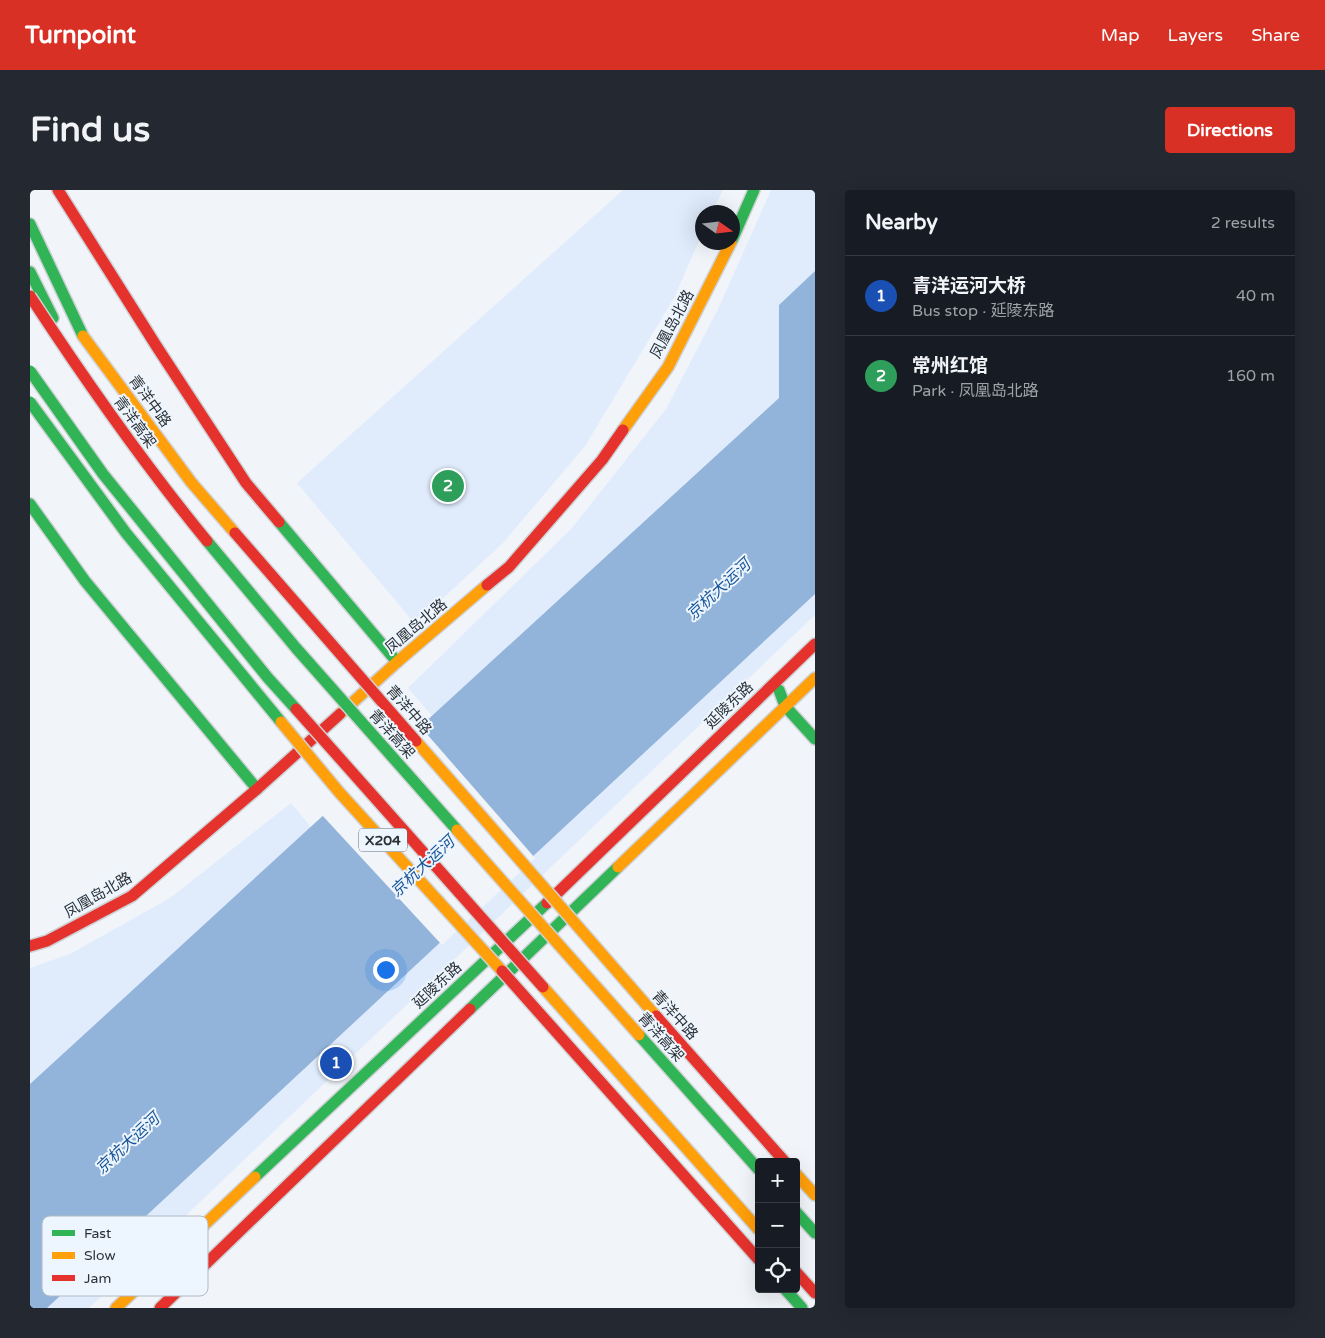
<!DOCTYPE html>
<html lang="en">
<head>
<meta charset="utf-8">
<style>
	body { margin:0; font-family:"Varela Round","Noto Sans SC",sans-serif; background:#242831; color:#f1f3f6 }
	.controls { position:absolute; right:15px; bottom:15px; display:grid; overflow:hidden; border-radius:5px; box-shadow:0 5px 20px #0002 }
	.controls button { width:45px; height:45px; display:grid; place-items:center; padding:0; border:0; border-bottom:1px solid #363941; background:#171b24; color:#f1f3f6; font:25px sans-serif }
	.compass { position:absolute; left:665px; top:15px; width:45px; height:45px; border-radius:50%; background:#171b24; box-shadow:0 5px 20px #0002; rotate:104deg }
	.you { position:absolute; left:355px; top:779px; width:18px; height:18px; margin:-12px; border:4px solid #fff; border-radius:50%; background:#1a73e8; box-shadow:0 0 0 8px #1a73e833 }
	.badge { display:grid; place-items:center; width:32px; height:32px; border-radius:50%; background:#d93025; color:#fff; font-size:16px; font-weight:700 }
	.pin { position:absolute; translate:-50% -50%; border:2px solid #fff; box-shadow:0 1px 5px #0006 }
	.list { margin:0; padding:0; list-style:none }
	h2 { display:flex; justify-content:space-between; align-items:center; height:65px; margin:0; padding:0 20px; font-size:21px }
	h2 small { font-size:16px; font-weight:400; color:#9ea1a6 }
	.list li { display:grid; grid-template-columns:32px 1fr auto; gap:15px; align-items:center; box-sizing:border-box; height:80px; padding:0 20px; border-top:1px solid #363941 }
	.list b { display:block; font-size:19px; white-space:nowrap }
	.list p { margin:0; font-size:16px; white-space:nowrap; color:#9ea1a6 }
	.list em { font-size:16px; font-style:normal; color:#9ea1a6 }
	.icon { flex:none; width:28px; height:28px; fill:none; stroke:currentColor; stroke-width:2; stroke-linecap:round; stroke-linejoin:round }
	.map { position:relative; flex:none; width:785px; height:1118px; overflow:hidden; border-radius:5px }
	header { display:flex; align-items:center; gap:30px; box-sizing:border-box; height:70px; padding:0 25px; background:#d93025; color:#fff }
	header strong { font-size:24px }
	nav { display:flex; gap:28px; margin-inline-start:auto; font-size:18px }
	.intro { display:flex; align-items:center; justify-content:space-between; box-sizing:border-box; height:120px; padding:0 30px }
	h1 { margin:0; font-size:35px }
	.button { padding:12px 22px; border-radius:5px; background:#d93025; color:#fff; font-size:18px; font-weight:700 }
	main { display:flex; gap:30px; padding:0 30px }
	aside { flex:1; background:#171b24; border-radius:5px; box-shadow:0 5px 20px #0002 }
	.map>svg:first-child { display:block }
	.green { fill:#e0ecfc }
	.water { fill:#93b4da }
	.pier { fill:#f1f5fa }
	.lines { fill:none; stroke-linecap:round; stroke-linejoin:round }
	.fast-casing { stroke:#cdd1d6; stroke-width:14 }
	.slow-casing { stroke:#cdd1d6; stroke-width:14 }
	.jam-casing { stroke:#cdd1d6; stroke-width:14 }
	.fast { stroke:#30b455; stroke-width:11 }
	.slow { stroke:#ff9f0a; stroke-width:11 }
	.jam { stroke:#e5322d; stroke-width:11 }
	.fast-bridge-casing { stroke:#d0d2d5; stroke-width:14; stroke-linecap:butt }
	.slow-bridge-casing { stroke:#d0d2d5; stroke-width:14; stroke-linecap:butt }
	.jam-bridge-casing { stroke:#d0d2d5; stroke-width:14; stroke-linecap:butt }
	.fast-bridge { stroke:#30b455; stroke-width:11 }
	.slow-bridge { stroke:#ff9f0a; stroke-width:11 }
	.jam-bridge { stroke:#e5322d; stroke-width:11 }
	.labels { text-anchor:middle; stroke-width:4; stroke-linejoin:round; paint-order:stroke }
	.shield { fill:#edf5fe; stroke:#666c72; stroke-width:1 }
	.shield-label { font-size:14px; font-weight:bold; fill:#2c3136 }
	.street-label { font-size:15px; fill:#2c3136; stroke:#edf5fe }
	.water-label { font-size:16px; font-style:italic; fill:#185597; stroke:#edf5fe }
	.key { fill:#edf5fe; stroke:#b3bac2; stroke-width:1 }
	.key-label { font-size:14px; fill:#2c3136 }
</style>
</head>
<body>
<header>
<strong>Turnpoint</strong>
<nav><a>Map</a><a>Layers</a><a>Share</a></nav>
</header>
<div class="intro"><h1>Find us</h1><a class="button">Directions</a></div>
<main>
<div class="map">
<svg width="785" height="1118" viewBox="0 0 785 1118">
	<rect width="100%" height="100%" fill="#f1f5fa"/>
	<!-- green -->
	<g class="green">
		<polygon points="593,0 693,0 682,22 672,22 672,44 644,108 555,256 473,353 385,434 267,293"/>
		<polygon points="741,0 785,0 785,81 749,115 749,208 402,526 378,498 542,338 636,219 689,117"/>
		<polygon points="785,379 785,425 59,1118 0,1118"/>
		<polygon points="261,613 281,637 0,894 0,778 40,764 140,708"/>
	</g>
	<!-- water -->
	<polygon class="water" points="785,81 785,404 17,1118 0,1118 0,894 749,208 749,115"/>
	<!-- pier -->
	<polygon class="pier" points="389,535 505,668 412,755 291,624"/>
	<g class="lines">
		<!-- fast casing -->
		<g class="fast-casing">
			<g id="fast">
				<polyline points="0,34 53,146"/>
				<polyline points="702,50 724,0"/>
				<polyline points="0,82 23,128"/>
				<polyline points="0,314 55,391 227,599"/>
				<polyline points="249,332 367,472"/>
				<polyline points="749,500 755,516 785,549"/>
				<polyline points="440,819 588,677"/>
				<polyline points="225,987 517,713"/>
				<polyline points="766,1022 785,1043"/>
				<polyline points="755,1099 772,1118"/>
			</g>
		</g>
		<!-- slow casing -->
		<g class="slow-casing">
			<g id="slow">
				<polyline points="593,240 638,177 701,52"/>
				<polyline points="310,524 367,472 457,395"/>
				<polyline points="588,677 785,488"/>
				<polyline points="766,984 785,1005"/>
				<polyline points="86,1118 225,987"/>
			</g>
		</g>
		<!-- jam casing -->
		<g class="jam-casing">
			<g id="jam">
				<polyline points="28,0 127,157 216,293 249,332"/>
				<polyline points="457,395 479,377 572,270 593,240"/>
				<polyline points="517,713 785,454"/>
				<polyline points="0,756 17,751 102,706 227,599 310,524"/>
				<polyline points="766,1082 785,1103"/>
				<polyline points="130,1118 440,819"/>
			</g>
		</g>
		<!-- fast -->
		<use href="#fast" class="fast"/>
		<!-- slow -->
		<use href="#slow" class="slow"/>
		<!-- jam -->
		<use href="#jam" class="jam"/>
		<!-- fast-bridge casing -->
		<g class="fast-bridge-casing">
			<g id="fast-bridge">
				<polyline points="0,181 73,284 238,488 266,519"/>
				<polyline points="0,212 96,343 251,532"/>
				<polyline points="177,351 266,458 427,640"/>
				<polyline points="609,845 729,980"/>
			</g>
		</g>
		<!-- slow-bridge casing -->
		<g class="slow-bridge-casing">
			<g id="slow-bridge">
				<polyline points="53,146 161,292 205,343"/>
				<polyline points="251,532 309,602 472,781"/>
				<polyline points="386,551 626,826"/>
				<polyline points="427,640 609,845"/>
				<polyline points="513,797 729,1040"/>
			</g>
		</g>
		<!-- jam-bridge casing -->
		<g class="jam-bridge-casing">
			<g id="jam-bridge">
				<path d="M0,106C55,190 113,273 177,351"/>
				<polyline points="205,343 386,551"/>
				<polyline points="266,519 513,797"/>
				<polyline points="472,781 729,1070"/>
				<polyline points="626,826 755,972"/>
			</g>
		</g>
		<!-- fast-bridge -->
		<use href="#fast-bridge" class="fast-bridge"/>
		<!-- slow-bridge -->
		<use href="#slow-bridge" class="slow-bridge"/>
		<!-- jam-bridge -->
		<use href="#jam-bridge" class="jam-bridge"/>
	</g>
	<g class="labels">
		<!-- shield labels -->
		<rect class="shield" x="329" y="638.5" width="48" height="23" rx="4"/>
		<g class="shield-label">
			<text x="353" y="655">X204</text>
		</g>
		<!-- street labels -->
		<g class="street-label">
			<text transform="translate(642 134) rotate(-62)" y="5">凤凰岛北路</text>
			<text transform="translate(120 211) rotate(54)" y="5">青洋中路</text>
			<text transform="translate(105 232) rotate(54)" y="5">青洋高架</text>
			<text transform="translate(386 436) rotate(-40)" y="5">凤凰岛北路</text>
			<text transform="translate(699 515) rotate(-44)" y="5">延陵东路</text>
			<text transform="translate(379 520) rotate(49)" y="5">青洋中路</text>
			<text transform="translate(362 544) rotate(48)" y="5">青洋高架</text>
			<text transform="translate(68 705) rotate(-30)" y="5">凤凰岛北路</text>
			<text transform="translate(407 795) rotate(-43)" y="5">延陵东路</text>
			<text transform="translate(645 825) rotate(48)" y="5">青洋中路</text>
			<text transform="translate(631 847) rotate(48)" y="5">青洋高架</text>
		</g>
		<!-- water labels -->
		<g class="water-label">
			<text transform="translate(688 399) rotate(-43)" y="6">京杭大运河</text>
			<text transform="translate(392 676) rotate(-43)" y="6">京杭大运河</text>
			<text transform="translate(97 953) rotate(-43)" y="6">京杭大运河</text>
		</g>
	</g>
	<!-- legend -->
	<rect x="12" y="1026" width="166" height="80" rx="8" class="key"/>
	<rect x="22" y="1040" width="23" height="6" fill="#30b455"/>
	<rect x="22" y="1062" width="23" height="7" fill="#ff9f0a"/>
	<rect x="22" y="1085" width="23" height="6" fill="#e5322d"/>
	<g class="key-label">
		<text x="54" y="1048">Fast</text>
		<text x="54" y="1070">Slow</text>
		<text x="54" y="1093">Jam</text>
	</g>
</svg>
<div class="controls">
<button>+</button>
<button>−</button>
<button><svg class="icon" aria-label="locate" viewBox="0 0 24 24"><circle cx="12" cy="12" r="6"/><path d="M12 2v4M12 18v4M2 12h4M18 12h4"/></svg></button>
</div>
<svg class="compass" viewBox="-18 -18 36 36"><path d="M0-13l5 13h-10z" fill="#e53935"/><path d="M0 13l5-13h-10z" fill="#9ea1a6"/></svg>
<div class="you"></div>
<div class="pin badge" style="left:306px;top:873px;background:#1a4fb4">1</div>
<div class="pin badge" style="left:418px;top:296px;background:#2e9e5b">2</div>
</div>
<aside>
<h2>Nearby<small>2 results</small></h2>
<ul class="list">
<li><span class="badge" style="background:#1a4fb4">1</span><div><b>青洋运河大桥</b><p>Bus stop · 延陵东路</p></div><em>40 m</em></li>
<li><span class="badge" style="background:#2e9e5b">2</span><div><b>常州红馆</b><p>Park · 凤凰岛北路</p></div><em>160 m</em></li>
</ul>
</aside>
</main>
</body>
</html>
